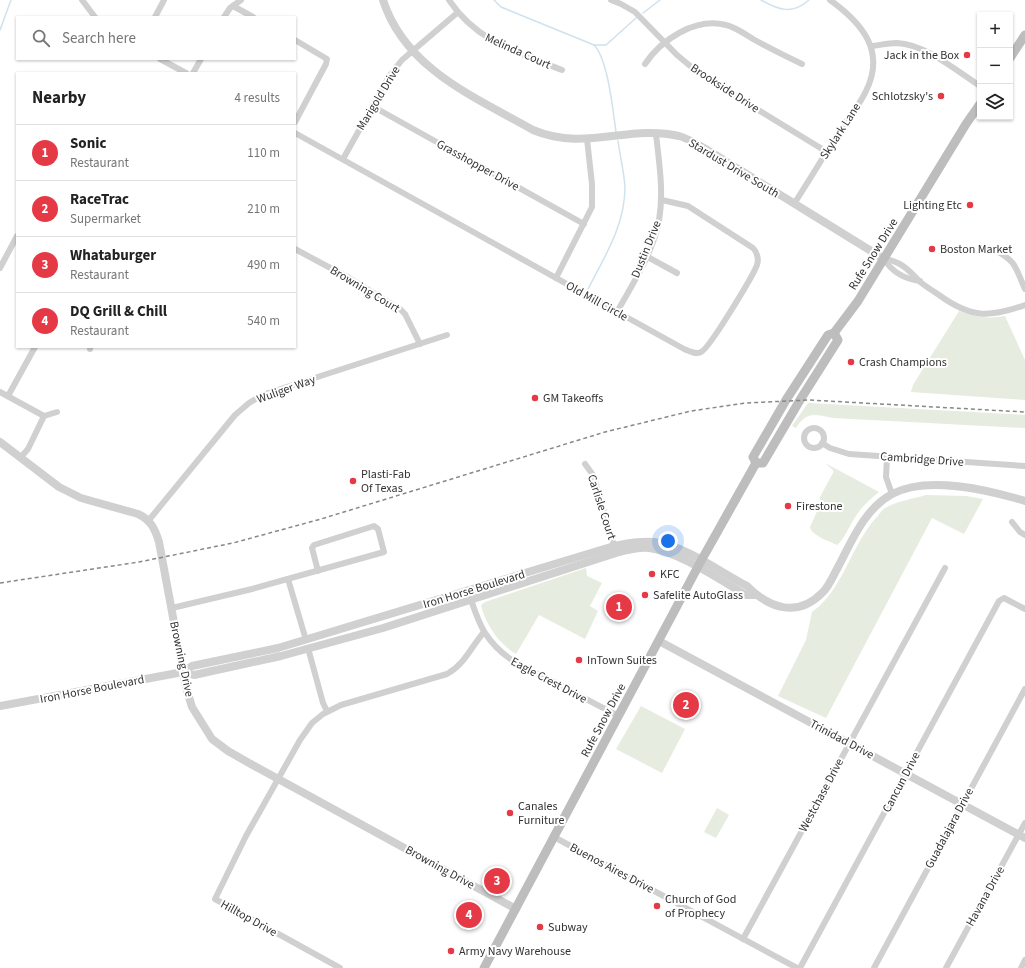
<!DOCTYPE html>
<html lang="en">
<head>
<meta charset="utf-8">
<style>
	body { margin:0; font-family:"Source Sans 3",sans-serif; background:#f6f6f6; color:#222 }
	.controls { position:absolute; right:12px; top:12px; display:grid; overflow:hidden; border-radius:0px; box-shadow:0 1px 3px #0004 }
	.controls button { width:36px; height:36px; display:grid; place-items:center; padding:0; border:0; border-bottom:1px solid #e0e0e0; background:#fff; color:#222; font:20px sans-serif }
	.you { position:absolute; left:668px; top:541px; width:14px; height:14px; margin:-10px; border:3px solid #fff; border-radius:50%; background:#1a73e8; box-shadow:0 0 0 6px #1a73e833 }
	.badge { display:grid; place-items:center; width:26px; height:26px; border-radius:50%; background:#e63946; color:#fff; font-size:13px; font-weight:700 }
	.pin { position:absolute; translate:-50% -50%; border:2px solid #fff; box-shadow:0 1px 4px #0006 }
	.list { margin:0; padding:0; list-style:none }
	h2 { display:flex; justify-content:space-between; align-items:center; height:52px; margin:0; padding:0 16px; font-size:17px }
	h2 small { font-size:13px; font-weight:400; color:#767676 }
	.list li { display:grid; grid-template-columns:26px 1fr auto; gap:12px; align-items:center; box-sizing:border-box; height:56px; padding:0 16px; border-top:1px solid #e0e0e0 }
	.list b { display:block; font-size:15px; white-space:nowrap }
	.list p { margin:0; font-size:13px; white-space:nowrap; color:#767676 }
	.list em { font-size:13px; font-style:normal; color:#767676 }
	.icon { flex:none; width:22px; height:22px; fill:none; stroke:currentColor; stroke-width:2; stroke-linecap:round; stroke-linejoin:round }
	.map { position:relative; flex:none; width:1025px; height:968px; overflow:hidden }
	.search { position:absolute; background:#fff; box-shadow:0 1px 3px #0004; left:16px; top:16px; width:280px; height:44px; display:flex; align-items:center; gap:10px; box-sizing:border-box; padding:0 14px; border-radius:0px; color:#767676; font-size:15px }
	.panel { position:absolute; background:#fff; box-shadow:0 1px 3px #0004; left:16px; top:72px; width:280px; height:276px; border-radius:0px }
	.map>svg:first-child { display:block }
	.green { fill:#e6ecdf }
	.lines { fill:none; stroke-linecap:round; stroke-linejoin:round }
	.stream { stroke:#cfe2ee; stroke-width:1.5 }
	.minor { stroke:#d0d0d0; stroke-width:6 }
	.tertiary { stroke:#d0d0d0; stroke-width:8 }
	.secondary { stroke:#bdbdbd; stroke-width:9 }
	.rail { stroke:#888; stroke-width:1.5; stroke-dasharray:4 3; stroke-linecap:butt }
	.poi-dot { fill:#e63946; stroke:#fff; stroke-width:1.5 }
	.labels { text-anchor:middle; stroke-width:4; stroke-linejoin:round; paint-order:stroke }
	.street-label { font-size:12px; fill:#333; stroke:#fff }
	.poi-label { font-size:12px; fill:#333; stroke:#fff; text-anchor:start }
</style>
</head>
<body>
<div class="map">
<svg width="1025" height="968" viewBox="0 0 1025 968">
	<rect width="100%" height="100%" fill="#fff"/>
	<!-- green -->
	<g class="green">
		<path d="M959,311C974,317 989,319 1005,316L1025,360V400L911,392L913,385Z"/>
		<path d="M808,403L1025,415V428L833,418C816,415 807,410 796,428L792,426Z"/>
		<path d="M825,463L879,492C869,500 861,507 854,519C848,528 845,538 837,545C829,541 812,536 810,527L819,507L820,497L833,473V470Z"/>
		<path d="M926,495L966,496L983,499L964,534L932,518L826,718L778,696L806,640L812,612C843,590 850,548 875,519C878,516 881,511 885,508C898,501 912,499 926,495Z"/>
		<path d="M586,568L587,576L602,583L590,606L598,611L585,639L539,615L516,654C500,645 485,624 481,605L485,602Z"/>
		<polygon points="641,706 685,729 662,773 616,749"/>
		<polygon points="717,808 729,815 716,838 704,832"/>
	</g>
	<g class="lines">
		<!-- stream -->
		<g class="stream">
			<path d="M494,0L501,7L594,45C608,59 613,111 616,132"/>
			<path d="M761,0C779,10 792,15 809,0"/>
			<polyline points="643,13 660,0"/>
			<polyline points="0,30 11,0"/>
			<polyline points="594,45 606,45 636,18"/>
			<path d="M588,289C605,256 625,225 625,187C624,172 620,156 618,141"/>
		</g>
		<!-- minor -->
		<g class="minor">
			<polyline points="82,0 95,17"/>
			<path d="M449,0C477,42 517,52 562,70"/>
			<polyline points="611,0 621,4 635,12 677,55 701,75 827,152"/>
			<polyline points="233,6 253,17"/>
			<polyline points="155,17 164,0"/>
			<polyline points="224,17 230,8 241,0"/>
			<polyline points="295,40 327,59 326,64 295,122"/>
			<path d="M872,46C880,45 889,43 897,43C925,44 957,71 980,86"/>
			<polyline points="160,59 186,73"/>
			<path d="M645,64C661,40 695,17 726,25C735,27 745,34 753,39C769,48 785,56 802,64"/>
			<polyline points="193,73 201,59"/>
			<polyline points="372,106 584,224"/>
			<path d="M295,133L684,349C689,351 696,355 701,352C709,349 753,276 757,265C759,259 757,252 753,248L688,206L662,200"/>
			<polyline points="343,159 390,75 402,60 457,13"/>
			<path d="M794,204C810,179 825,154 841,129C850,117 860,104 866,91C886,51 862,23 830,0"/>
			<polyline points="295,249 349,278 400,309 405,314 420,344"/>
			<path d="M996,251C1017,261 1016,270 1025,289"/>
			<polyline points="646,256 677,273"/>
			<path d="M884,259C900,261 908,269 919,281C925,286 933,291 939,295C971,318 988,318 1025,305"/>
			<path d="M884,259C892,272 905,279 920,281"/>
			<polyline points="0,268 17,236"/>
			<polyline points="556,278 592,207 592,184 587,139"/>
			<path d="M617,312C632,285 654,251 659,220C664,192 659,162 656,134"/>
			<polyline points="90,347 90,349"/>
			<polyline points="0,392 44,416"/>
			<polyline points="8,396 35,347"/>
			<polyline points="44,416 57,412"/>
			<circle cx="814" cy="438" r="10"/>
			<polyline points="822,443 830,448 849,454 1025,466"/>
			<polyline points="21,457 28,449 44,416"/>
			<polyline points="887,457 886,477 892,494"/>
			<polyline points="585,464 593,475 615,549"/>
			<polyline points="149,520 235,415 249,403 262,395 447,335"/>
			<polyline points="1012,522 1020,532 1025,535"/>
			<polyline points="288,579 306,640"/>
			<path d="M468,591C473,605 477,620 485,633C504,662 528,668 556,683C577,694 598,706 619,716"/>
			<polyline points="172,608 252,589 384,552 378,529 374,526 314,545 312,548 318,571"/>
			<polyline points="308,648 323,703 327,711"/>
			<polyline points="554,837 797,968"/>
			<polyline points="743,939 945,568"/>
			<path d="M340,968L215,899L246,836L300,740L312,723L323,714L341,705L447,674C465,664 471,647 484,632"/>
			<polyline points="800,968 999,601 1004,598 1025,609"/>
			<polyline points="874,968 1025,689"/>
			<polyline points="946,968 1025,823"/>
			<polyline points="1021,968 1025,960"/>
		</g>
		<!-- tertiary -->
		<g class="tertiary">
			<path d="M383,0C405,69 475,97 533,130C585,152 629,124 679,136C697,141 724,161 740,170C788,200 836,229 884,259"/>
			<path d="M0,442L59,487L81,498L138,514C151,520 155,529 159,542L186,687L192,707L212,739L228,751L249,763L516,909"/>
			<polyline points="659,641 1025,838"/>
			<path d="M183,672L194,675L281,656L383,628L616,553C627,550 638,547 649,548C678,551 720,580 746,595H756"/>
			<path d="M0,706L183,672L192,666L278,648L614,546C629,543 645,540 661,543C685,547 724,574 747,586C770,609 798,618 823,592C829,586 833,576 837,569C851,543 864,509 892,494C928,475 988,490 1025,501"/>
		</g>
		<!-- secondary -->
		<g class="secondary">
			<polyline points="1010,58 1025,35"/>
			<polyline points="756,463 753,457 786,400 828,335 834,333 858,301 966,124 980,104"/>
			<polyline points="756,463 763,463 800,400 838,340 834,333"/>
			<polyline points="484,968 701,561 756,463"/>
		</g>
		<!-- rail -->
		<polyline class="rail" points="0,583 139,562 233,543 321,519 605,432 691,411 746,403 809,400 1025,412"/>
	</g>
	<!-- markers -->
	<g class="poi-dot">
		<circle cx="967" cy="55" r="4"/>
		<circle cx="941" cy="96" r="4"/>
		<circle cx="970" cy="205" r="4"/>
		<circle cx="932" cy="249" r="4"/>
		<circle cx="851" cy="362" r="4"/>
		<circle cx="535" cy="398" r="4"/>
		<circle cx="353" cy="481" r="4"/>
		<circle cx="788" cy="506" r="4"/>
		<circle cx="652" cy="574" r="4"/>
		<circle cx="645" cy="595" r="4"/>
		<circle cx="579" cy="660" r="4"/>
		<circle cx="510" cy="813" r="4"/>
		<circle cx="657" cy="906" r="4"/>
		<circle cx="540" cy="927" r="4"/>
		<circle cx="451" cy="951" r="4"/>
	</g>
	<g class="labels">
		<!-- street labels -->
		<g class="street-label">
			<text transform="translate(518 51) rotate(24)" y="4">Melinda Court</text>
			<text transform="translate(725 88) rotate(33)" y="4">Brookside Drive</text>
			<text transform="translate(378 98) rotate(-59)" y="4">Marigold Drive</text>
			<text transform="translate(840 131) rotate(-57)" y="4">Skylark Lane</text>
			<text transform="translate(478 165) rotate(29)" y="4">Grasshopper Drive</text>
			<text transform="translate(734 168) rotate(31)" y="4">Stardust Drive South</text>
			<text transform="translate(646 249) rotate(-68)" y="4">Dustin Drive</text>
			<text transform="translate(873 254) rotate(-58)" y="4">Rufe Snow Drive</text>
			<text transform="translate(365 289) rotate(31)" y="4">Browning Court</text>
			<text transform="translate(597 301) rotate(29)" y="4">Old Mill Circle</text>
			<text transform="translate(286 389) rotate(-20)" y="4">Wuliger Way</text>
			<text transform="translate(922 459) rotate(4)" y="4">Cambridge Drive</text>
			<text transform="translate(602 507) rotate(72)" y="4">Carlisle Court</text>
			<text transform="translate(474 589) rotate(-17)" y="4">Iron Horse Boulevard</text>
			<text transform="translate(182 659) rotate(78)" y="4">Browning Drive</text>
			<text transform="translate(549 680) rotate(28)" y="4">Eagle Crest Drive</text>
			<text transform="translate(92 689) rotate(-11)" y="4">Iron Horse Boulevard</text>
			<text transform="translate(603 720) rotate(-62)" y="4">Rufe Snow Drive</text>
			<text transform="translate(842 739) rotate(28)" y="4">Trinidad Drive</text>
			<text transform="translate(901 782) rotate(-62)" y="4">Cancun Drive</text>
			<text transform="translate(821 795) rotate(-62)" y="4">Westchase Drive</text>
			<text transform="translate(949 828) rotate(-62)" y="4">Guadalajara Drive</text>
			<text transform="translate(440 867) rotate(29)" y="4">Browning Drive</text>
			<text transform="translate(612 868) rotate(28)" y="4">Buenos Aires Drive</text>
			<text transform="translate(985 896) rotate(-61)" y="4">Havana Drive</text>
			<text transform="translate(249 918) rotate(29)" y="4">Hilltop Drive</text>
		</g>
		<!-- poi labels -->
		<g class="poi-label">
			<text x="959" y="59" text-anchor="end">Jack in the Box</text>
			<text x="933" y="100" text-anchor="end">Schlotzsky's</text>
			<text x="962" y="209" text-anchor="end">Lighting Etc</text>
			<text x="940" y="253">Boston Market</text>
			<text x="859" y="366">Crash Champions</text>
			<text x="543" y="402">GM Takeoffs</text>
			<text x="361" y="478">Plasti-Fab<tspan x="361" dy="14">Of Texas</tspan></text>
			<text x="796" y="510">Firestone</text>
			<text x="660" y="578">KFC</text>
			<text x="653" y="599">Safelite AutoGlass</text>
			<text x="587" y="664">InTown Suites</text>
			<text x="518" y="810">Canales<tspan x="518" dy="14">Furniture</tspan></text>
			<text x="665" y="903">Church of God<tspan x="665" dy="14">of Prophecy</tspan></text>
			<text x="548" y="931">Subway</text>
			<text x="459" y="955">Army Navy Warehouse</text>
		</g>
	</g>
</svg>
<div class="controls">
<button>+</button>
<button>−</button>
<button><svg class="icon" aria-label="layers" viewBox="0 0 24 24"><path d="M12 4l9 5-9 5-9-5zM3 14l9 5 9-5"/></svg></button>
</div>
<div class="you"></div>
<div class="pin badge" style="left:619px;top:607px">1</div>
<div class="pin badge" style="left:686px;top:705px">2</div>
<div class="pin badge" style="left:497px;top:881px">3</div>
<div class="pin badge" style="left:469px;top:915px">4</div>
<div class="search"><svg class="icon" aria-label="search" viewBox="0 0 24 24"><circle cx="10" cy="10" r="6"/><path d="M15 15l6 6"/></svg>Search here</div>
<section class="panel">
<h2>Nearby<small>4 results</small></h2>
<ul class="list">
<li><span class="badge">1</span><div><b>Sonic</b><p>Restaurant</p></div><em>110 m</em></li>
<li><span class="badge">2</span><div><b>RaceTrac</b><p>Supermarket</p></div><em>210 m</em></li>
<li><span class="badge">3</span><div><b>Whataburger</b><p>Restaurant</p></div><em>490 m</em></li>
<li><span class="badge">4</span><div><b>DQ Grill &amp; Chill</b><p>Restaurant</p></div><em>540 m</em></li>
</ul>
</section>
</div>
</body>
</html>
